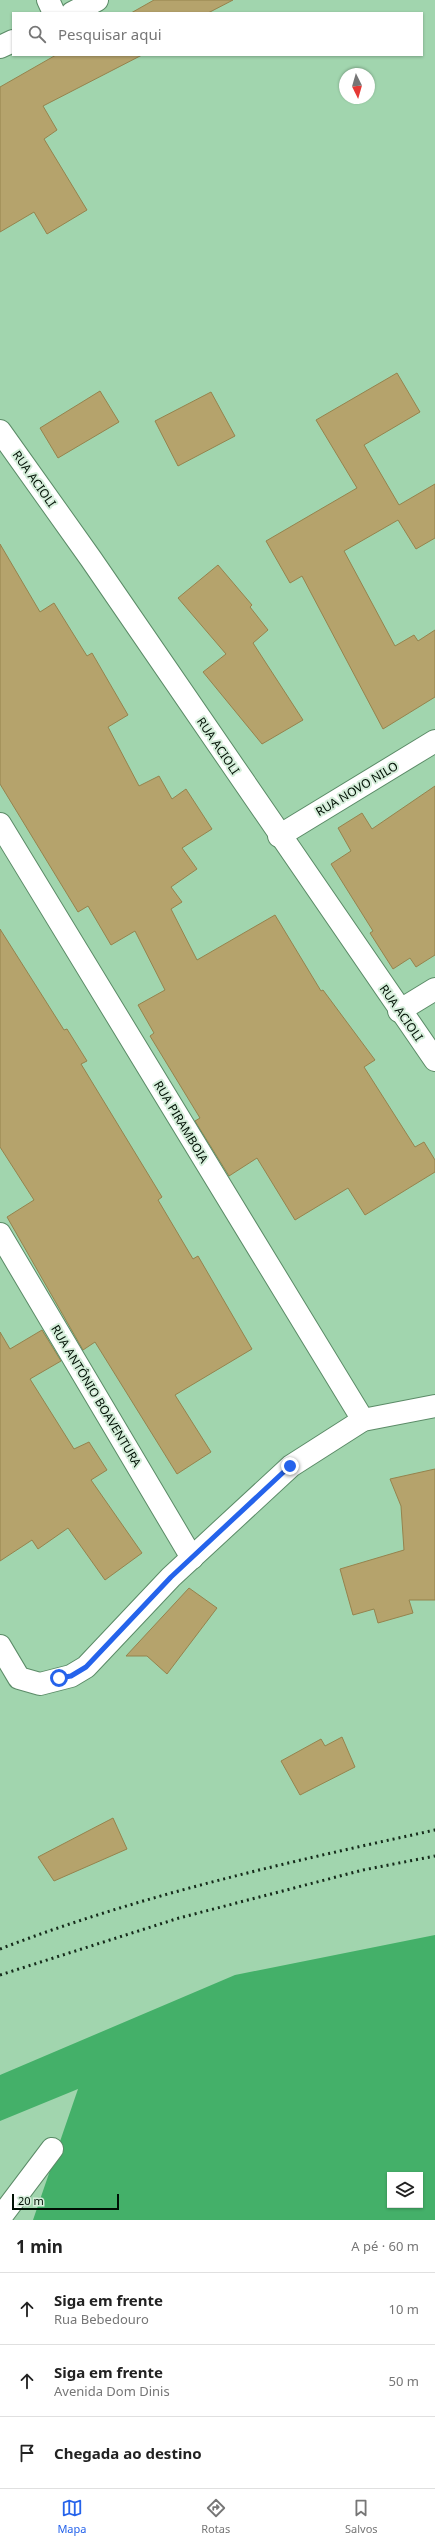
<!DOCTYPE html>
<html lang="pt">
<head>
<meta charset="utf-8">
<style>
	body { margin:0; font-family:"Noto Sans",sans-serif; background:#f6f6f6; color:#222 }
	.controls { position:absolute; right:12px; bottom:12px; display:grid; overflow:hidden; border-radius:0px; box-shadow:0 1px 3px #0004 }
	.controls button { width:36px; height:36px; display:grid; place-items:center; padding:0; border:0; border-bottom:1px solid #e0e0e0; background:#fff; color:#222; font:20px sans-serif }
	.compass { position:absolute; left:339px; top:68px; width:36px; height:36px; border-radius:50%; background:#fff; box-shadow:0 1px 3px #0004; rotate:175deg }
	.scale { position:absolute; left:12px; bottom:10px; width:107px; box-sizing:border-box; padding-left:4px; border:2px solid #001004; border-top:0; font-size:11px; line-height:14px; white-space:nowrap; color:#001004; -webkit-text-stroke:3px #d5eeda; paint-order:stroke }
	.stop { position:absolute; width:12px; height:12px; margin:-9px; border:3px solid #2563eb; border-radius:50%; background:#fff }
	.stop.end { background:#2563eb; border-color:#fff; box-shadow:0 1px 4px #0008 }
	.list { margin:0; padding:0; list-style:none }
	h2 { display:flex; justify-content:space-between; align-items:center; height:52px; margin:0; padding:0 16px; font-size:17px }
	h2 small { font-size:13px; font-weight:400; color:#767676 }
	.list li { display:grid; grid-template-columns:26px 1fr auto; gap:12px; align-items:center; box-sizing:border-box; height:72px; padding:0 16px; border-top:1px solid #e0e0e0 }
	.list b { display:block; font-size:15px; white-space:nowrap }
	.list p { margin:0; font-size:13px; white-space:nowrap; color:#767676 }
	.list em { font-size:13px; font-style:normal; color:#767676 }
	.icon { flex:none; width:22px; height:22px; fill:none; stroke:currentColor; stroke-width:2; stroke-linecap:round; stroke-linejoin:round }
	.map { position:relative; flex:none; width:435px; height:2220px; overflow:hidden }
	.search { position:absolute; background:#fff; box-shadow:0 1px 3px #0004; left:12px; right:12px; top:12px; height:44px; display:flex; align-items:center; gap:10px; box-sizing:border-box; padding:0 14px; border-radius:0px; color:#767676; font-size:15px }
	.sheet { height:268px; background:#fff }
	nav { display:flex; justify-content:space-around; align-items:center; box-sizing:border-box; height:56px; border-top:1px solid #e0e0e0; background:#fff; font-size:11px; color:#767676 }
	nav a { display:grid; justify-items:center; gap:2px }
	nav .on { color:#2563eb }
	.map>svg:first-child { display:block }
	.green { fill:#44b069; fill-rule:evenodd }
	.building { fill:#b5a36c; stroke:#95834d }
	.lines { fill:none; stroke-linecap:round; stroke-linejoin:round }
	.street-casing { stroke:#5b8b67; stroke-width:24 }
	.street { stroke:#fff; stroke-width:22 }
	.rail { stroke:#162b1b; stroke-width:3; stroke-dasharray:2 4; stroke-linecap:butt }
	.route { stroke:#2563eb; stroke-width:5 }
	.labels { text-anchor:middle; stroke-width:4; stroke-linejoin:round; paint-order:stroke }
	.street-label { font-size:12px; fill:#001004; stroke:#d5eeda }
</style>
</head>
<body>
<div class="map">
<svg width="435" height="2220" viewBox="0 0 435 2220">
	<rect width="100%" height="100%" fill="#a1d5ae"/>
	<!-- green -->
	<path class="green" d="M435,1935V2220H33L78,2089L0,2121V2075L235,1975ZM390,2175H420V2205H390Z"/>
	<!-- building -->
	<g class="building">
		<polygon points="154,0 233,0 208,13 131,13"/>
		<polygon points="56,55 142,55 43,106 57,130 44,139 87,210 47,234 34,212 0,232 0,87"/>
		<polygon points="397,373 420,412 364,445 399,505 435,484 435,538 416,549 398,520 344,551 395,646 414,635 418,641 435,630 435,697 383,729 302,576 290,583 266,541 357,488 316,420"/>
		<polygon points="100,391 119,422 58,458 40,428"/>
		<polygon points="211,392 235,436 178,466 155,421"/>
		<polygon points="0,544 40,612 54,603 87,656 92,653 128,715 108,727 139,786 159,776 172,799 186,789 212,829 182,848 197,869 171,887 182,902 171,909 197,960 275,915 321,991 323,990 375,1060 364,1067 415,1147 424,1142 435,1160 435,1172 365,1215 348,1188 295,1220 257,1158 229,1176 195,1121 200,1118 150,1036 154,1033 138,1005 165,990 135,931 111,945 88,906 78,912 0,784"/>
		<polygon points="218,565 252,605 250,607 268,630 253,643 303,720 262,744 203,672 226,654 178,598"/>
		<polygon points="435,786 435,955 416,967 410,958 393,969 370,933 373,931 331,864 351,851 338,828 362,813 372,829"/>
		<polygon points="0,929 64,1030 67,1029 87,1061 81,1064 162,1197 158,1200 193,1259 198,1256 252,1349 175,1395 211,1452 177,1474 95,1342 83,1350 7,1217 34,1200 0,1147"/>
		<polygon points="42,1330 61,1361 30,1379 74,1449 89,1442 107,1470 91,1480 142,1553 105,1580 68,1528 38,1549 32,1540 0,1561 0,1332 10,1349"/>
		<polygon points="435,1469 435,1600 409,1600 413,1613 378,1623 374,1609 353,1615 340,1569 404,1550 401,1506 390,1479"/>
		<polygon points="189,1588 217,1608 167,1674 147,1656 126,1656"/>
		<polygon points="342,1737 355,1767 300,1795 281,1761 321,1739 325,1746"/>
		<polygon points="113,1818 127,1849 54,1881 38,1857"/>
	</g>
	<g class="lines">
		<!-- street casing -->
		<g class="street-casing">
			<g id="street">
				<polyline points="48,0 54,13"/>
				<polyline points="72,13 97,0"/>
				<polyline points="0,47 13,41"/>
				<polyline points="0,431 91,559 435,1060"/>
				<polyline points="0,824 363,1420"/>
				<polyline points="279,836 435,741"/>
				<polyline points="399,1011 435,989"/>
				<polyline points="0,1234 192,1558"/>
				<polyline points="0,1646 19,1678 40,1684 71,1676 86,1667 171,1577 291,1466 363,1420 435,1406"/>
				<polyline points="0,2218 52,2149"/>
			</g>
		</g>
		<!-- street -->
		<use href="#street" class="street"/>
		<!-- rail -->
		<g class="rail">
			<path d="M0,1949C140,1895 288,1862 435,1830"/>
			<polyline points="0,1975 179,1918 363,1870 435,1856"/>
		</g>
	</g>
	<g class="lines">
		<!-- route -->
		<polyline class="route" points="59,1678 71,1676 86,1667 171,1577 290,1466"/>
	</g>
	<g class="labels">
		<!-- street labels -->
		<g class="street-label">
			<text transform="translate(34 479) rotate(55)" y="4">RUA ACIOLI</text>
			<text transform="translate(218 746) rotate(56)" y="4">RUA ACIOLI</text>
			<text transform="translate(357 789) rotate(-31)" y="4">RUA NOVO NILO</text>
			<text transform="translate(401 1013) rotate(55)" y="4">RUA ACIOLI</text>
			<text transform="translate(181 1122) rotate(59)" y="4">RUA PIRAMBOIA</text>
			<text transform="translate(96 1396) rotate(59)" y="4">RUA ANTÔNIO BOAVENTURA</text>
		</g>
	</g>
</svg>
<div class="controls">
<button><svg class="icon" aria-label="layers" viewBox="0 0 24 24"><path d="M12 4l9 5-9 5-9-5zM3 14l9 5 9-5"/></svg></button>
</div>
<svg class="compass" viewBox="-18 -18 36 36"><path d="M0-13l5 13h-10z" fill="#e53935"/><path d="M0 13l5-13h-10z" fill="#767676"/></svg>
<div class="scale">20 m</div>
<div class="stop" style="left:59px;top:1678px"></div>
<div class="stop end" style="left:290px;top:1466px"></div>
<div class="search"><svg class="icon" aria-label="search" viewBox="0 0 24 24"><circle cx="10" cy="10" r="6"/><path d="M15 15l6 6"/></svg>Pesquisar aqui</div>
</div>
<section class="sheet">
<h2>1 min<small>A pé · 60 m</small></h2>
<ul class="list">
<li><svg class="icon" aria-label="ahead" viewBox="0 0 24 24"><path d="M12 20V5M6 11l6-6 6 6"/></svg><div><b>Siga em frente</b><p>Rua Bebedouro</p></div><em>10 m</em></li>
<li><svg class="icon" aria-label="ahead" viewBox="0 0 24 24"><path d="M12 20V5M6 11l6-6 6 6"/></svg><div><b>Siga em frente</b><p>Avenida Dom Dinis</p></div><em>50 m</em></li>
<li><svg class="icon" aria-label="arrive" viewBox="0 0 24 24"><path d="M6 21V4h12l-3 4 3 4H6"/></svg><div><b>Chegada ao destino</b></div></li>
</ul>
</section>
<nav>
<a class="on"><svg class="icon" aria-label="map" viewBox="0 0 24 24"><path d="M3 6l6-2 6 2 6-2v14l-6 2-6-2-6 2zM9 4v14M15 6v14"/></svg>Mapa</a>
<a><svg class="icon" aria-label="directions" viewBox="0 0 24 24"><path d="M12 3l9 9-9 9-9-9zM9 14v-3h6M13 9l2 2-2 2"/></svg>Rotas</a>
<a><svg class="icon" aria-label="saved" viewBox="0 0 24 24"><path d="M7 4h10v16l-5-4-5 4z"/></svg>Salvos</a>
</nav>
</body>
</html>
